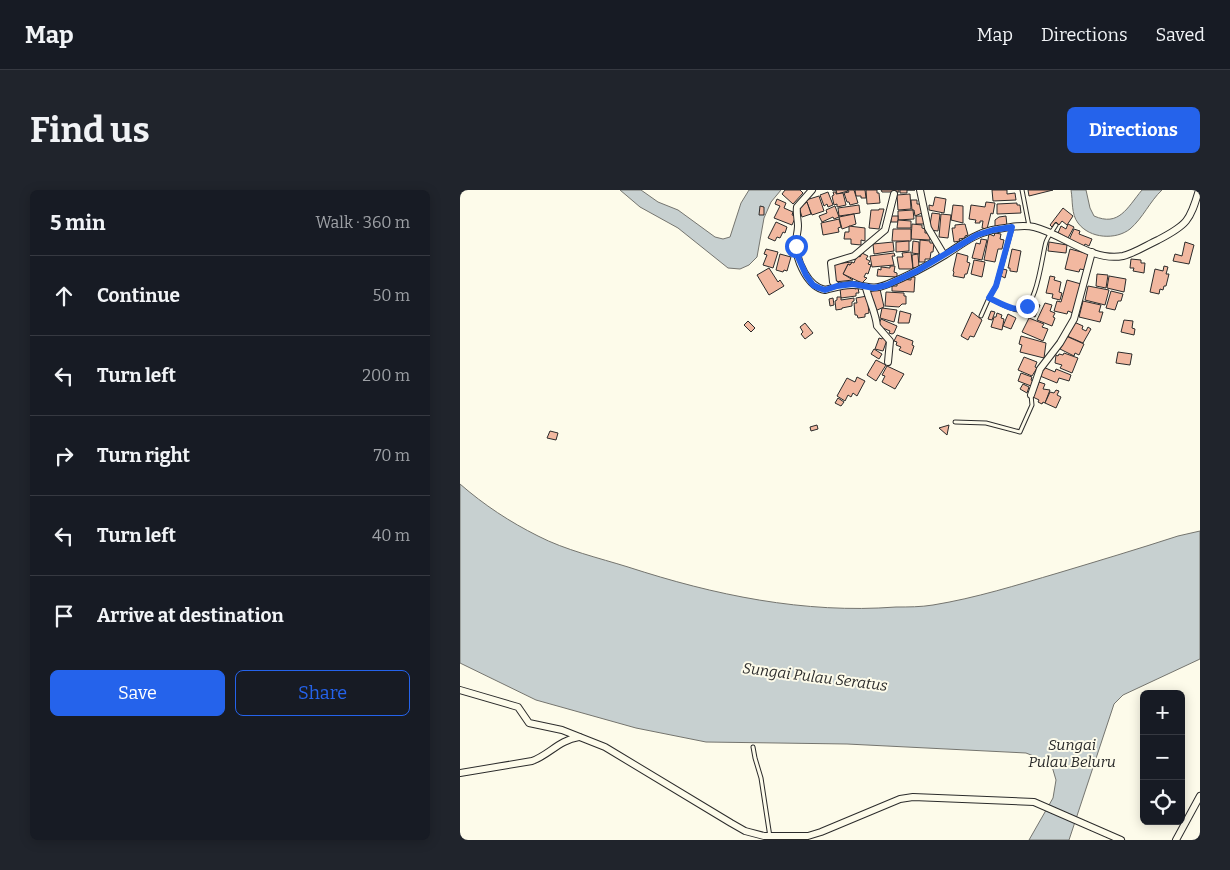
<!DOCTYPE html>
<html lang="en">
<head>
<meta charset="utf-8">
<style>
	body { margin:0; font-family:Bitter,serif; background:#20242c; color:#f1f3f6 }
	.controls { position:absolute; right:15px; bottom:15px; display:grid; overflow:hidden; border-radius:8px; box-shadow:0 2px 12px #0003 }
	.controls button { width:45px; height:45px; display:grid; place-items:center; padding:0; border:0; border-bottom:1px solid #363941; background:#171b24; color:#f1f3f6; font:25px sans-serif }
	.stop { position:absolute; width:15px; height:15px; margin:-11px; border:4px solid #2563eb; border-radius:50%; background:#fff }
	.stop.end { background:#2563eb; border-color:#fff; box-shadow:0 1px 5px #0008 }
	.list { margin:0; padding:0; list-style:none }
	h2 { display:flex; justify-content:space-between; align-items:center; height:65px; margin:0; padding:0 20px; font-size:21px }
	h2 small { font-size:16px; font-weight:400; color:#9ea1a6 }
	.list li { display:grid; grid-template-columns:32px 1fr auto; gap:15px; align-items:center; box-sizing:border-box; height:80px; padding:0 20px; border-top:1px solid #363941 }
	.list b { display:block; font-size:19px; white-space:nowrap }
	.list em { font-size:16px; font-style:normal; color:#9ea1a6 }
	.actions { display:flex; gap:10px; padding:15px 20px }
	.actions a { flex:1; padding:11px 0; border:1px solid #2563eb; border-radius:8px; text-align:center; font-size:18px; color:#2563eb }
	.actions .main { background:#2563eb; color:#fff }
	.icon { flex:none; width:28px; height:28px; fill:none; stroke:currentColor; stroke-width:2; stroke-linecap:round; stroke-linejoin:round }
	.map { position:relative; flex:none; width:740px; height:650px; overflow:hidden; border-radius:8px }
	header { display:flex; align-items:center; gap:30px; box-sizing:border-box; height:70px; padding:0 25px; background:#171b24; border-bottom:1px solid #363941 }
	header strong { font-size:24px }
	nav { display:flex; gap:28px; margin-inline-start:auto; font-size:18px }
	.intro { display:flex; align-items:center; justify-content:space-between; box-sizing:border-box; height:120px; padding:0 30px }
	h1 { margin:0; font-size:35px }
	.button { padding:12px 22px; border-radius:8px; background:#2563eb; color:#fff; font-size:18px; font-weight:700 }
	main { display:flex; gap:30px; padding:0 30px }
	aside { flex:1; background:#171b24; border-radius:8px; box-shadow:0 2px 12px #0003 }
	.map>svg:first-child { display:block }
	.water { fill:#c7d0d0; stroke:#74746e }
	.building { fill:#f2b8a0; stroke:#2b2b2b }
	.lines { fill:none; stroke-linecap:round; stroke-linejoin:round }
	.lane-casing { stroke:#2b2b2b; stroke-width:5 }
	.street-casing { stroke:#2b2b2b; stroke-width:8 }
	.lane { stroke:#fdfbea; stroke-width:3 }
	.street { stroke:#fdfbea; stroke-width:6 }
	.route { stroke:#2563eb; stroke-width:6 }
	.labels { text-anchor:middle; stroke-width:4; stroke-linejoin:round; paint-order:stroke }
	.water-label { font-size:15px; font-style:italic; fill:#2b2b2b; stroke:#fdfbea }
</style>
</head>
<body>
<header>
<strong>Map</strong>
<nav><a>Map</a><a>Directions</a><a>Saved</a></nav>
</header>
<div class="intro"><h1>Find us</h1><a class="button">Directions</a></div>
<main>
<aside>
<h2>5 min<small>Walk · 360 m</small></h2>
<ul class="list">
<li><svg class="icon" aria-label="ahead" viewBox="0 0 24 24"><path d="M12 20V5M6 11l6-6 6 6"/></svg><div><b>Continue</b></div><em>50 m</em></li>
<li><svg class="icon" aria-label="left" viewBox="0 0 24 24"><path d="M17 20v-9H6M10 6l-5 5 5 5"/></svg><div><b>Turn left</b></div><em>200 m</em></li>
<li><svg class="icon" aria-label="right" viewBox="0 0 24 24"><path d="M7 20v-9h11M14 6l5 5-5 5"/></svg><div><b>Turn right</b></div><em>70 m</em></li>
<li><svg class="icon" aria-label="left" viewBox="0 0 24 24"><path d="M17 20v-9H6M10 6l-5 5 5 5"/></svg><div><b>Turn left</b></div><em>40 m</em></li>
<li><svg class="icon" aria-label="arrive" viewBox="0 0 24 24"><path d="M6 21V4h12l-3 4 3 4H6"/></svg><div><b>Arrive at destination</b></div></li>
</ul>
<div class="actions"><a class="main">Save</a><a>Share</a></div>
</aside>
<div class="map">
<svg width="740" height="650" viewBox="0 0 740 650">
	<rect width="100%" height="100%" fill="#fdfbea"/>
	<!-- water -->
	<g class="water">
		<polygon points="160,0 181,0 198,12 218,20 255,47 263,49 270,47 281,13 289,0 321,0 311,12 304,28 297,67 289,75 280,79 268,78 218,38 180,17"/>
		<path d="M611,0H626L630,18L634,26C659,37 667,18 682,0H702C690,11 683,28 670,39C656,50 630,49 618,33C611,24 613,11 611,0Z"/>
		<path d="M0,294C24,315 50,332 78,346C105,360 139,368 168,377C254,405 344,424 436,417C448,417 461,417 473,415C516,408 557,395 598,383C638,371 678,359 718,346L740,341V469L663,505L654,514L609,650H569L593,608L596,590L591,573L566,563L387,554L246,552L176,538L76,510L0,473Z"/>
	</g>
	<!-- building -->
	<g class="building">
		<polygon points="325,0 340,0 343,3 333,14 322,4"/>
		<polygon points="372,0 387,0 388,1 377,4 376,0"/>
		<polygon points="388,0 394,0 398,13 390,15 389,12 387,12 384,3 389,2"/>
		<polygon points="395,0 405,0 406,8 401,8 401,6 396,6"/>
		<polygon points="406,0 417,0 417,3 419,3 420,13 407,14"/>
		<polygon points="421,0 439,0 439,2 422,2"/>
		<polygon points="440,0 455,0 447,0 447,3 440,3"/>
		<polygon points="532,0 547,0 547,4 555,3 556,10 533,11"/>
		<polygon points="568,0 593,0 569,6"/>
		<polygon points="368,2 373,15 368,17 367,14 364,16 360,5"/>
		<polygon points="373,2 376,2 376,4 383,3 386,15 377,17 377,14 374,15 372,6 374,5"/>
		<polygon points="450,4 451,19 438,20 437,5"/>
		<polygon points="359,6 364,21 352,25 346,10"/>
		<polygon points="475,7 486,9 484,23 469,20 469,15 473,16"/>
		<polygon points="317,9 326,13 324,18 333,22 332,25 336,26 332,35 314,28 320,16 315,14"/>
		<polygon points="451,10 457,10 457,14 461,14 462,23 455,26 454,20 452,20"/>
		<polygon points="347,12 351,24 342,27 339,17"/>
		<polygon points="526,12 535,13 533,24 531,23 527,39 522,38 523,31 520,31 520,33 515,33 516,30 509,29 511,15 525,17"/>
		<polygon points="557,13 557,15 560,15 561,23 537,24 537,14"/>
		<polygon points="399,15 400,23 379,26 378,18"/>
		<polygon points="493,15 503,16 503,33 491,30"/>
		<polygon points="300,16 304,17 304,25 299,25"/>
		<polygon points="375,16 379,27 374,29 373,27 362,32 359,26 367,23 366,20"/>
		<polygon points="603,18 613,26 607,35 602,31 599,35 596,32 592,37 590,35"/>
		<polygon points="419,19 424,19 419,39 409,38 411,20 419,20"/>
		<polygon points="453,20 454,29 438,30 438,21"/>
		<polygon points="472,23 480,24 478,41 469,40"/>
		<polygon points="394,24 396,34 382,39 379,27"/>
		<polygon points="481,24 491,25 488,48 479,47"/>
		<rect x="431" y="26" width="7" height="6"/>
		<rect x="456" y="26" width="10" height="8"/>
		<polygon points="546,26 547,36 535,38 535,30 539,27"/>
		<polygon points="379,29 381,37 378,38 379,42 363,45 361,33"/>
		<polygon points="438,30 451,31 451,38 437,38"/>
		<polygon points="316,32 327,37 325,43 323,42 320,48 317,47 315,51 308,48"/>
		<polygon points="452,34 462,35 462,38 465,39 465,43 470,43 470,50 451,49"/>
		<polygon points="505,34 508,45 505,46 505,48 499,49 500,51 494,52 492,38 495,38 495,35"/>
		<polygon points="608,34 614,37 608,48 598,43 601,36 606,39"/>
		<polygon points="389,36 405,38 405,51 401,50 401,55 391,54 391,49 384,49 385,42 389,42"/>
		<polygon points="433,39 451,39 451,51 432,51"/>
		<polygon points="614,39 620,41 619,44 632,49 629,56 625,54 624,56 609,50"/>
		<polygon points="535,43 541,44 540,49 544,50 542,59 538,59 535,72 524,70 529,44 534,46"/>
		<polygon points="521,49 527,50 522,70 512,68 516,53 520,54"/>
		<polygon points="460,50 470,51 470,53 474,53 473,62 471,62 470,69 465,69 465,72 459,72"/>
		<polygon points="449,51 449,61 436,62 436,52"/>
		<polygon points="453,51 459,52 459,64 452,63"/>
		<polygon points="433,52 434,61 414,64 413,54"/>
		<polygon points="589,52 607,55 606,63 588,61"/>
		<polygon points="725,52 734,55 729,74 713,71 715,64 722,66"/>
		<polygon points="306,59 318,62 313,78 303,75 307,65 304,64"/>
		<polygon points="552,59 561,61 557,82 550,81 550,78 548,78"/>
		<polygon points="610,59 629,64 625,80 620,79 619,82 605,79"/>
		<polygon points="451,62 453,79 439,79 437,67 443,67 442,63"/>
		<polygon points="402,63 408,66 406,69 410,71 408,74 411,75 408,84 406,83 404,87 407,88 402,93 383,84 388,74 390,75 392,72 394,73 397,65 400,67"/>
		<polygon points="434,63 435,66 432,66 434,75 412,77 410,66"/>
		<polygon points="497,63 508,66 507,72 510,73 507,84 505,84 504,88 493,86 494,82 493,81"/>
		<polygon points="320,64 331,67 327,81 324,80 323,82 316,80"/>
		<polygon points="458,64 459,77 453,78 452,65"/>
		<polygon points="671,69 681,70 681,73 685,73 684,83 673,81 674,78 670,78"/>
		<polygon points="514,70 525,72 522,87 511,84"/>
		<polygon points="392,72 390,75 388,74 383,84 393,90 375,92 374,74"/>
		<polygon points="430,76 435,76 434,82 437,83 437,87 417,86 418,79 421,80 421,77 430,78"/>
		<polygon points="704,76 708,77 706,84 709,84 706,96 704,96 703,100 700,99 699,104 690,102 695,79 703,81"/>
		<polygon points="309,78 318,92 320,90 324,96 309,105 297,85"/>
		<polygon points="543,79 547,80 545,88 541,86"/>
		<polygon points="637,84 648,85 646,98 636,96"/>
		<polygon points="590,86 595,87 594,90 601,92 599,102 602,103 600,110 592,108 593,104 586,103"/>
		<polygon points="649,86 666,89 664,102 647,98"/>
		<polygon points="451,87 455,87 454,102 432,101 432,96 437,96 437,91 441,89 451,90"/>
		<polygon points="607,90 621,94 613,123 608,121 607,124 594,121 597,111 601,112"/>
		<polygon points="395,96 395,99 398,98 399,103 396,103 396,106 381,108 380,98"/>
		<polygon points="628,96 649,100 645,115 625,110"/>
		<polygon points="420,99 424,117 415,121 409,102"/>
		<polygon points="651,101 663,104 661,111 658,111 655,120 646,118"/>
		<polygon points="426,102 444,103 444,106 446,106 446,114 442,114 439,117 425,116"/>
		<polygon points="407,106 409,123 405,124 405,127 398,128 397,125 395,125 394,113 397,113 396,108"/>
		<polygon points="377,107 381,107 381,110 394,108 394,111 392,112 392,116 382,118 382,119 376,120 375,111 377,110"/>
		<polygon points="373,108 374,115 370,116 369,109"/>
		<polygon points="623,111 641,115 639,122 643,122 640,132 619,127"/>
		<polygon points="574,113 580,115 575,127 570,124"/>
		<polygon points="585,113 592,115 590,121 595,123 593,127 595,128 592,136 577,130"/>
		<polygon points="422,118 437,120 434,132 420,128"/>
		<polygon points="440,121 451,124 449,133 438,133"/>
		<polygon points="531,121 535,122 532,130 528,129"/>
		<polygon points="512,122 522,130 514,147 510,146 508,150 501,146"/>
		<polygon points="537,123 542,125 541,128 544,129 542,140 531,137 534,127 536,127"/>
		<polygon points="548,124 556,128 551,139 543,136"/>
		<polygon points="569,128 584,134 582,137 588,139 583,151 562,142"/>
		<polygon points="421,129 437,136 434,143 432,144 429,143 430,141 418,136"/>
		<polygon points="664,130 673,131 672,138 675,139 674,145 661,142"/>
		<polygon points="288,131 295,138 291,142 284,135"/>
		<polygon points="614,132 623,136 622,139 626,141 628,137 631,139 623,153 607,146"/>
		<polygon points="345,133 353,143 345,149 341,144 343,142 340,137"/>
		<polygon points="437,145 453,151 452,155 454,156 451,165 439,160 441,157 436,155 437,152 434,151"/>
		<polygon points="423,146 428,147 423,161 415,159 419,148 422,149"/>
		<polygon points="561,146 586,153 584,168 560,162 562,155 559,154"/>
		<polygon points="606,146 624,154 619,165 615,163 614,166 600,159"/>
		<polygon points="414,159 422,164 419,169 411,164"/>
		<polygon points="658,162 672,164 670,175 656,173"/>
		<polygon points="604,163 618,168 612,183 600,178 602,175 595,173 596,165 598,166 599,164 603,165"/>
		<polygon points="564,167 577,172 575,177 577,178 572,186 558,180"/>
		<polygon points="416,170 426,175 416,191 407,185"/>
		<polygon points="427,176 444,184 435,199 422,192 425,186 422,185"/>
		<polygon points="583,177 595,182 596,179 611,185 609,191 599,188 597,193 580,186"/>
		<polygon points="561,183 572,187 571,190 573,191 571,196 558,191"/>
		<polygon points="397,187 405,191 397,206 393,203 391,207 388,205 385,211 377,206 387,188 395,192"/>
		<polygon points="579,192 585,194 583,199 590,200 585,213 583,212 582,214 578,212 579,210 573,207"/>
		<polygon points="563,194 569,197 567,203 560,199"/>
		<polygon points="596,200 599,201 597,205 601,207 596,218 585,213 590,202 594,203"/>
		<polygon points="378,208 384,212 381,216 375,213"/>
		<polygon points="357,235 358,239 351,241 350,237"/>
		<polygon points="489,235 487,245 479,238"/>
		<polygon points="90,241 98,243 96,250 87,248"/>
	</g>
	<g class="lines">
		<!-- lane casing -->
		<g class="lane-casing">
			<g id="lane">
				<polyline points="562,0 569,36"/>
				<polyline points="529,108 536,96 552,38"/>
				<path d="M521,126L529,108C538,112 549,119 558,120C577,122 582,65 586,52C588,46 593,40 596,35"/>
				<polyline points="495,232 526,233 560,242 572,215 571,205"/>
				<polyline points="293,557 295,568 301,588 310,647"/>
			</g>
		</g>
		<!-- street casing -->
		<g class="street-casing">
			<g id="street">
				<path d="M352,0L337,17C336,23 338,30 338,36C338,43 335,50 336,56C337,72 348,97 365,100C374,98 382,95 391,95C407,94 409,102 428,94C448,86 467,76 485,65C501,55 514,44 532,40C545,38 561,34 574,37C603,44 631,72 663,66C675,63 687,55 698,50C727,35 730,31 739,0"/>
				<polyline points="460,0 468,38 484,65"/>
				<polyline points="377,96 373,92 371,73 394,66 425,40 434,4"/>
				<path d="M406,98C409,110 416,124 417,136L430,151L428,172"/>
				<polyline points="571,205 580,179 600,153 614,129 632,62"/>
				<polyline points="0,500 58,517 69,533 102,540 145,557 271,633 285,641 304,646 348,646 361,642 440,609 453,607 574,612 661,650"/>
				<path d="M0,583L72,571C89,565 99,550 119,547"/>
				<polyline points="716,650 740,606"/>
			</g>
		</g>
		<!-- lane -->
		<use href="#lane" class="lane"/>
		<!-- street -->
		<use href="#street" class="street"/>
	</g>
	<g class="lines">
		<!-- route -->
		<path class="route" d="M336,56L338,67L346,85L353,95L359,98L365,100L377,96L393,94L414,98L427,95L457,81L517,45L533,40L552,37L536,96L529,108C541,113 556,124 567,116"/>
	</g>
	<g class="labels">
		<!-- water labels -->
		<g class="water-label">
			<text transform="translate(355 487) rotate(7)" y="5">Sungai Pulau Seratus</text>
			<text x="612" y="560">Sungai<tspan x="612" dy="17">Pulau Beluru</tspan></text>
		</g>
	</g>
</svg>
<div class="controls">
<button>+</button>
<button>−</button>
<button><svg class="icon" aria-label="locate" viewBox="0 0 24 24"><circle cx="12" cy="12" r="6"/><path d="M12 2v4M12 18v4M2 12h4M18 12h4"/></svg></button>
</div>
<div class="stop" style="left:336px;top:56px"></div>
<div class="stop end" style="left:567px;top:116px"></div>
</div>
</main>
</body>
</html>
